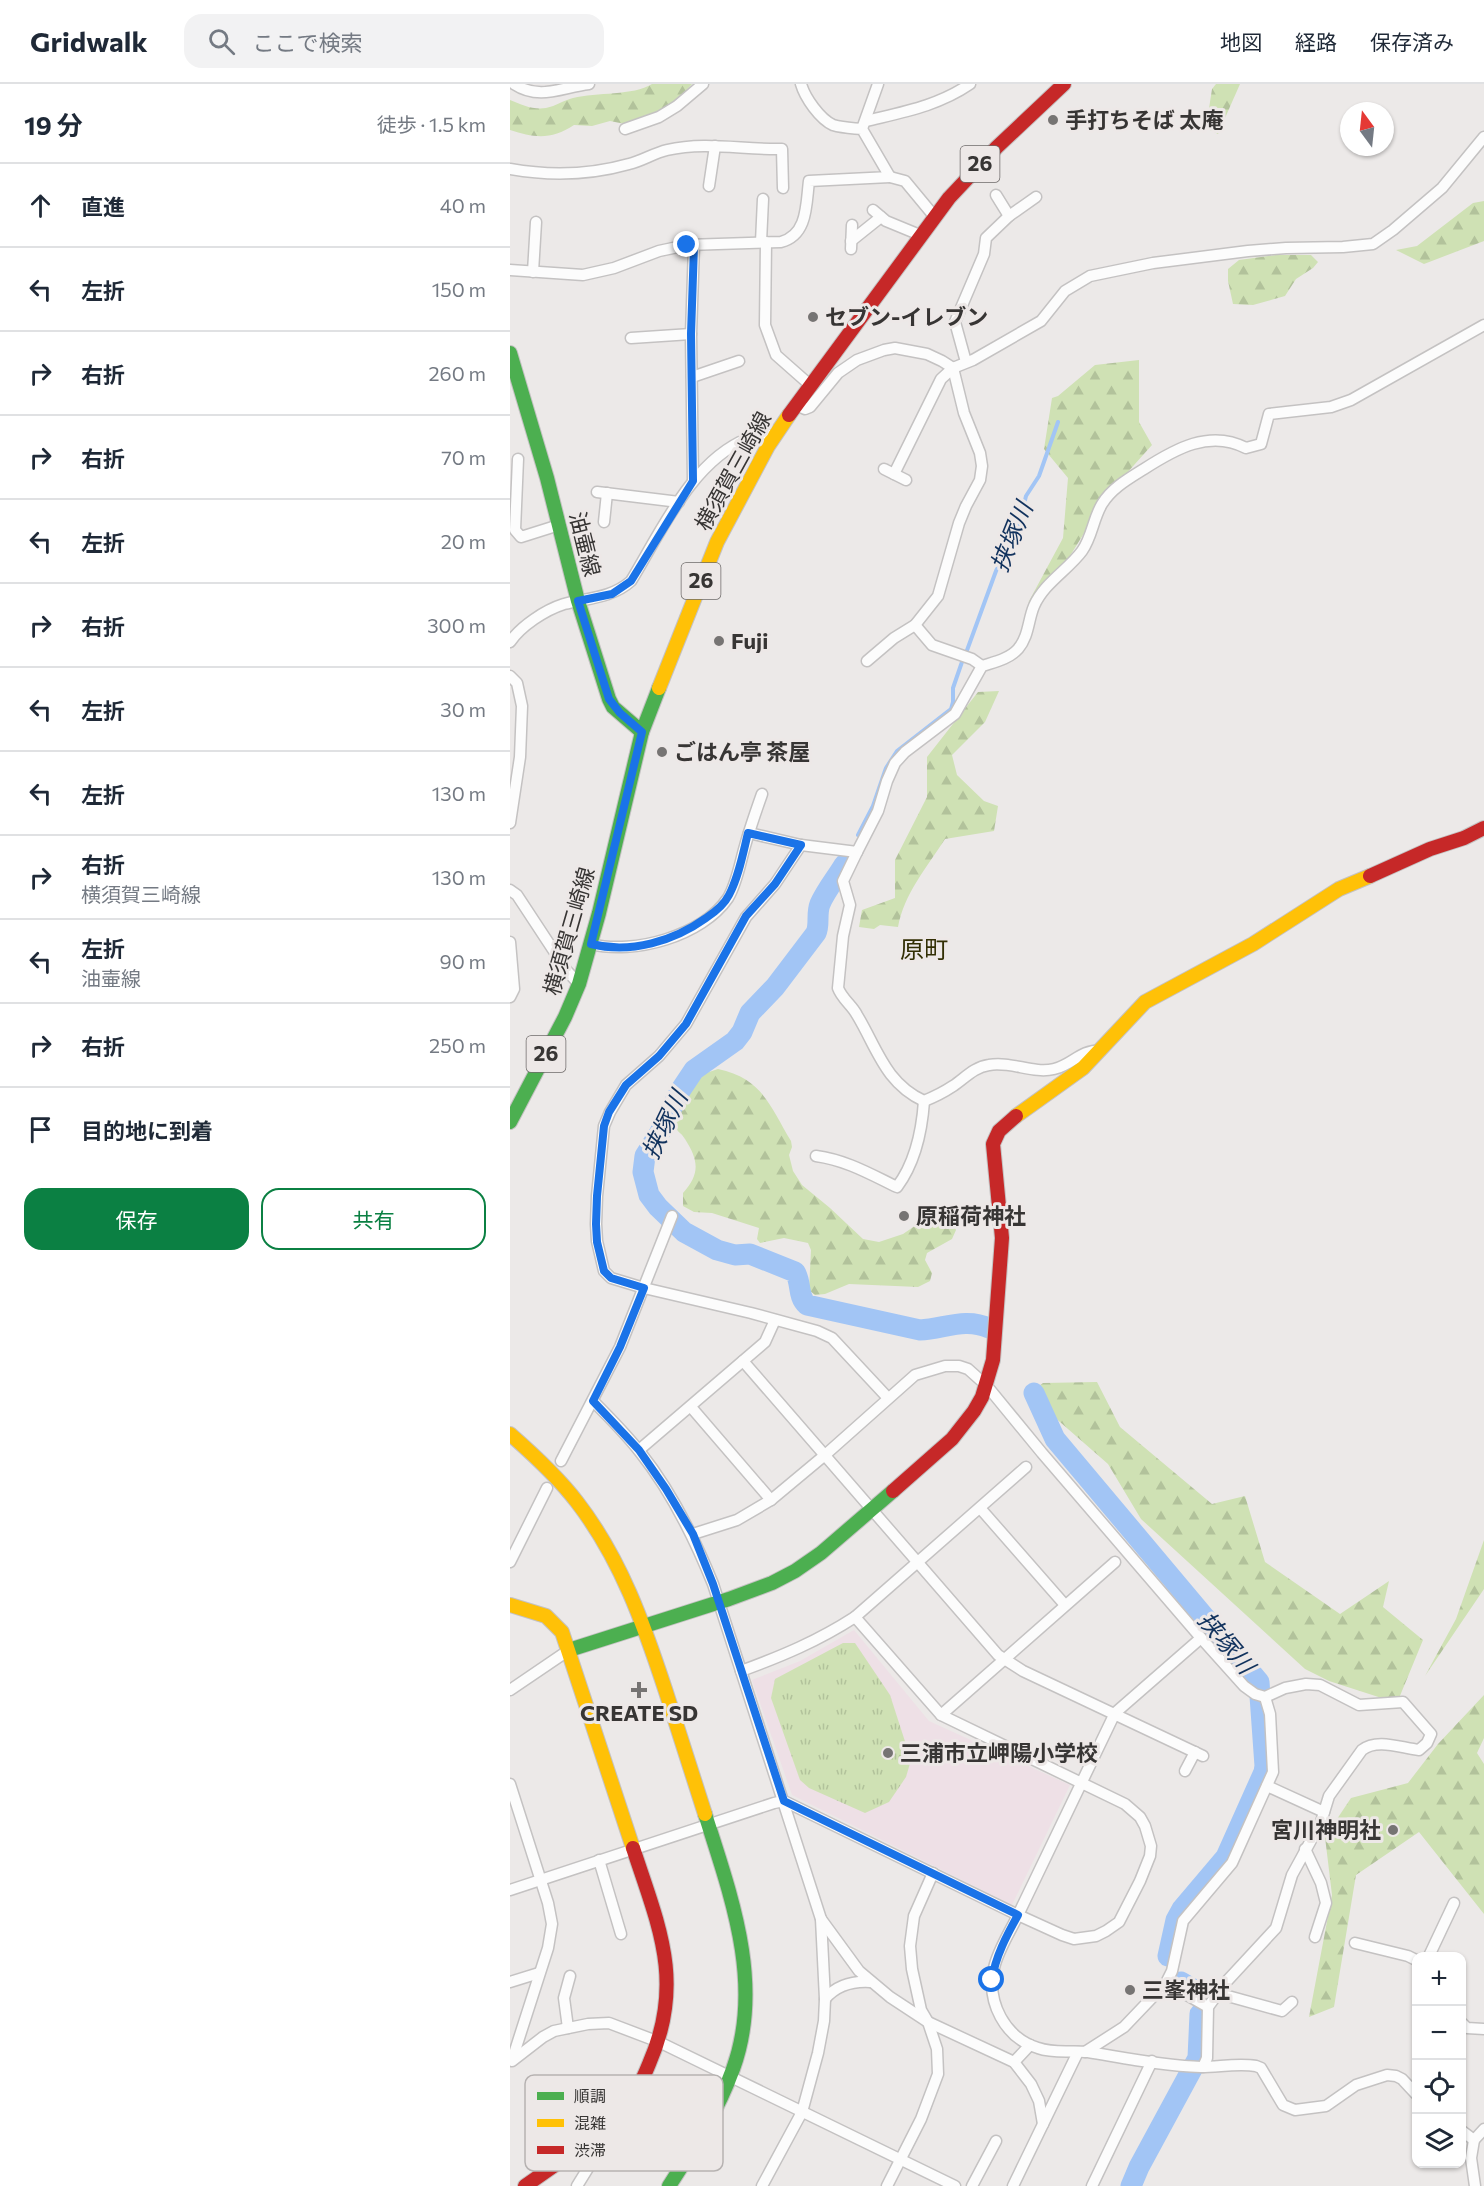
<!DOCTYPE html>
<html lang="ja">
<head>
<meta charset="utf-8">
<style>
	body { margin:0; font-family:Commissioner,"Noto Sans JP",sans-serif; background:#f2f2f3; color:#1f2937 }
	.controls { position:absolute; right:18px; bottom:18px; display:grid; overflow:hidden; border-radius:12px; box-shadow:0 2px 4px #0004 }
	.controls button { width:54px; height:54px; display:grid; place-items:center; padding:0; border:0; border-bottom:2px solid #e0e1e3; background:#fff; color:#1f2937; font:30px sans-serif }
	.compass { position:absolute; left:830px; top:18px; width:54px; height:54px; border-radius:50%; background:#fff; box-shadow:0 2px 4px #0004; rotate:345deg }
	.stop { position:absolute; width:18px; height:18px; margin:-14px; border:4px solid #1a73e8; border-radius:50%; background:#fff }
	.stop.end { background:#1a73e8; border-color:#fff; box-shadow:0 2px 6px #0008 }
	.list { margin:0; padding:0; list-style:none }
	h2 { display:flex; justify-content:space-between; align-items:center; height:78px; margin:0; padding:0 24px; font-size:26px }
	h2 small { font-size:20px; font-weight:400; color:#747a83 }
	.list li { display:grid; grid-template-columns:39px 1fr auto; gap:18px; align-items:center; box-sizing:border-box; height:84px; padding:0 24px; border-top:2px solid #e0e1e3 }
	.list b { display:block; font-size:22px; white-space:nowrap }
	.list p { margin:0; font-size:20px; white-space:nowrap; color:#747a83 }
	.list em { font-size:20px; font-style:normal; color:#747a83 }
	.actions { display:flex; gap:12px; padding:18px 24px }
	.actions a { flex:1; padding:14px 0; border:2px solid #0b8043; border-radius:18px; text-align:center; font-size:21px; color:#0b8043 }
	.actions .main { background:#0b8043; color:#fff }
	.icon { flex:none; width:33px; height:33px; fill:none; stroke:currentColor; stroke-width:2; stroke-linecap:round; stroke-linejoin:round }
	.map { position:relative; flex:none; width:974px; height:2102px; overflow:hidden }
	header { display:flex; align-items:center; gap:36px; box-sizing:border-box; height:84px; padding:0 30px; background:#fff; border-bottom:2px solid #e0e1e3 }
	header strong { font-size:28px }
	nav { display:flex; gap:33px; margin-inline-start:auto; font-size:21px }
	.search { width:420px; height:54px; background:#f2f2f3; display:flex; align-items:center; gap:15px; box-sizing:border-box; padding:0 21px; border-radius:18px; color:#747a83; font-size:22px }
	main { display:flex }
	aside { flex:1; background:#fff }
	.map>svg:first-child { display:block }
	.education { fill:#eee0e6 }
	.forest { fill:url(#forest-firs) }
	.park { fill:url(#park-tufts) }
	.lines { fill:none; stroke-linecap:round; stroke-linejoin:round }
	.stream { stroke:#a2c5f5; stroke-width:4 }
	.river { stroke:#a2c5f5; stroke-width:21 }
	.street-casing { stroke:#c4c2c2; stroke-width:13 }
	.fast-casing { stroke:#c4c2c2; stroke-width:16 }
	.slow-casing { stroke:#c4c2c2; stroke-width:16 }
	.jam-casing { stroke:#c4c2c2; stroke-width:16 }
	.street { stroke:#fcfcfc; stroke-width:10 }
	.fast { stroke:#4caf50; stroke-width:14 }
	.slow { stroke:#ffc107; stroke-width:14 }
	.jam { stroke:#c62828; stroke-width:14 }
	.route { stroke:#1a73e8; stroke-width:8 }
	.poi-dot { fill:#767473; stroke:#ede8e7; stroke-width:2 }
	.labels { text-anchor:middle; stroke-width:6; stroke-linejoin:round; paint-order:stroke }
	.shield { fill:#ede8e7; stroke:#6e6b6a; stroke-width:1.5 }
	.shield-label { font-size:21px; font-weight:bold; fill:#373534 }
	.poi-label { font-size:22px; font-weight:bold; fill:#373534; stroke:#ede8e7; text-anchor:start }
	.street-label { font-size:22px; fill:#373534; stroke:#ede8e7 }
	.water-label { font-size:24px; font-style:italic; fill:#11325d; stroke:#ede8e7 }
	.neighbourhood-label { font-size:24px; fill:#322f04; stroke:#ede8e7 }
	.key { fill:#ede8e7; stroke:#b6b2b1; stroke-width:1.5 }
	.key-label { font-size:16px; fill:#373534 }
</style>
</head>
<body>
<header>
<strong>Gridwalk</strong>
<div class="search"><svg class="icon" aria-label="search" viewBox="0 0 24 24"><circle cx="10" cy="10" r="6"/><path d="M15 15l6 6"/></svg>ここで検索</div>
<nav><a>地図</a><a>経路</a><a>保存済み</a></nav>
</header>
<main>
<aside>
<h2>19 分<small>徒歩 · 1.5 km</small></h2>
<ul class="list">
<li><svg class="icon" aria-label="ahead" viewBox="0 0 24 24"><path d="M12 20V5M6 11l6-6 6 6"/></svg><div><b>直進</b></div><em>40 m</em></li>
<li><svg class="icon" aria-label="left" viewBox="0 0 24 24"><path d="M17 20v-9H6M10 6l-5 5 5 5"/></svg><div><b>左折</b></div><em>150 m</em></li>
<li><svg class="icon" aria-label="right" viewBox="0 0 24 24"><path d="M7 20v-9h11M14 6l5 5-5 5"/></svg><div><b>右折</b></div><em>260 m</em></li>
<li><svg class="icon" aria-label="right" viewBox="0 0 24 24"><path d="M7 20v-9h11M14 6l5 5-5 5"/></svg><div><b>右折</b></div><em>70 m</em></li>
<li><svg class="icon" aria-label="left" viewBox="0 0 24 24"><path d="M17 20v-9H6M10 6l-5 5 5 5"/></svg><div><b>左折</b></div><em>20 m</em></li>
<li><svg class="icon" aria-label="right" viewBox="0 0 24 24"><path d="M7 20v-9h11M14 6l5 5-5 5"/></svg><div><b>右折</b></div><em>300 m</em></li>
<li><svg class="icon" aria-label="left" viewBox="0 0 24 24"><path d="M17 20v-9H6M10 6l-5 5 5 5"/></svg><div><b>左折</b></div><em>30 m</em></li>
<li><svg class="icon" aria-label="left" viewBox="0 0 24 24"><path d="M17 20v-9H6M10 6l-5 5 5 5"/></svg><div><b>左折</b></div><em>130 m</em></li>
<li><svg class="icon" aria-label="right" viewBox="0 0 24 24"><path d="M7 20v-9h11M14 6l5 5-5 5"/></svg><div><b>右折</b><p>横須賀三崎線</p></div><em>130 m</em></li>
<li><svg class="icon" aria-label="left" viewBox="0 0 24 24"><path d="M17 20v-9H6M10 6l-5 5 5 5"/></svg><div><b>左折</b><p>油壷線</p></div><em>90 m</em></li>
<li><svg class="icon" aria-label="right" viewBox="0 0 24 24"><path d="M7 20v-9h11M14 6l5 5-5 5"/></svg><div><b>右折</b></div><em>250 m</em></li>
<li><svg class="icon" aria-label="arrive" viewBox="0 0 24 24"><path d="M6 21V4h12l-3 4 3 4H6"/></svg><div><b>目的地に到着</b></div></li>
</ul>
<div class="actions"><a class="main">保存</a><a>共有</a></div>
</aside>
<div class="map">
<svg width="974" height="2102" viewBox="0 0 974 2102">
	<defs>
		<pattern id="forest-firs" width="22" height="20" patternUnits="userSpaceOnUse" patternTransform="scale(1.5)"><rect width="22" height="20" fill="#cfe1b4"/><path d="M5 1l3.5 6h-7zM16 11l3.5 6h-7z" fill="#b2c29b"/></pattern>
		<pattern id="park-tufts" width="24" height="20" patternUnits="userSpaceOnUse" patternTransform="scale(1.5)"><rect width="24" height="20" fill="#cfe1b4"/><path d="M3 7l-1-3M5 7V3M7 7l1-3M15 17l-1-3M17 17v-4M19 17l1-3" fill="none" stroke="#b2c29b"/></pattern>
	</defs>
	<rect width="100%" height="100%" fill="#ece9e8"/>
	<!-- education -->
	<polygon class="education" points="344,1546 419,1637 560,1701 502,1821 282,1711 242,1596 290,1577"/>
	<!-- forest -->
	<g class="forest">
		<path d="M142,0H182L167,17L145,29L115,40L100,37L82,42L64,41C42,56 24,54 0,46V16C12,21 23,26 36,24C46,22 54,16 63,14C87,8 123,12 142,0Z"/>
		<polygon points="706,0 730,0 708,50 696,44 702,5"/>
		<polygon points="974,117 974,157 914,180 886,166 907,162 963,119"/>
		<polygon points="766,171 801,171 808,178 803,184 786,195 775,212 743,221 723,220 718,197 718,185 729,176"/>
		<polygon points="629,276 629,338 642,361 599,409 550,488 518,519 553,454 558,394 534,365 542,314 548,312 585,281"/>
		<path d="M489,607L475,638L442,671L447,691L474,717L488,722L484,747L435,755C417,783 394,810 388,843L370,841L364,845L349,843L352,826L385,814V776L417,713V673L468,608Z"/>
		<path d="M208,985C252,994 260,1022 281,1057L282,1063L279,1071L283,1087L292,1101L320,1124L353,1155L369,1158L393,1150L418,1133H428L443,1139L446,1146L442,1155L417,1169L415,1176L422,1189L420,1197L408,1203L339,1200L315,1210L305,1211L299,1206L301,1166L298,1159L274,1154L250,1159L247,1155L249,1144L202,1129L184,1128L173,1122V1109C190,1090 189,1077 175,1055C172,1049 165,1047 165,1040C163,1022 180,1005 190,991Z"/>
		<polygon points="587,1298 610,1343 702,1420 735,1412 755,1478 830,1530 879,1497 873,1523 913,1556 887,1619 819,1597 795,1585 631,1435 598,1380 518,1310 533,1299"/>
		<polygon points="974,1456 974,1505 915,1592 946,1535"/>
		<polygon points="974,1611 974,1654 967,1669 974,1680 974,1830 909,1748 846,1791 824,1923 799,1933 822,1811 815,1753 841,1714 898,1699 928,1660"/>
	</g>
	<!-- park -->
	<polygon class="park" points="333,1559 345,1559 380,1611 401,1676 396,1693 379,1718 355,1729 299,1704 290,1696 261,1614 265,1595"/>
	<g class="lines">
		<!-- stream -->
		<g class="stream">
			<polyline points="456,569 486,487 509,441 516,412 529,392 548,338"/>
			<polyline points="348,751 363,722 376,684 387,667 441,625 443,618 443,604 453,575"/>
		</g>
		<!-- river -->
		<g class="river">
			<path d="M334,781C327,793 316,806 310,820C306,830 310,840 306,849L265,903L240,929L232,948L225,957L184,986L170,1007L149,1050L135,1072L133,1088L139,1111L148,1123L174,1148L207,1166L225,1171L240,1170L285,1188C292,1199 287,1212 297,1221L410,1246C434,1245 455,1233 479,1244"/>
			<polyline points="524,1309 545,1355 749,1598 755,1682 754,1688 716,1773 672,1825 666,1836 658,1872"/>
			<polyline points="671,1898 683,1905"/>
			<polyline points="621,2102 629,2083 688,1974 690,1930"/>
		</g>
		<!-- street casing -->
		<g class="street-casing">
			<g id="street">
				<path d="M4,0C30,17 52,3 79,0"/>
				<path d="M356,37C393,28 428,22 460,0"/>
				<polyline points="353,42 368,0"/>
				<polyline points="115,45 149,33 167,22 193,0"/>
				<path d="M0,85C39,92 80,91 119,80C132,77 144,69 157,66C196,57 233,66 272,65L273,104"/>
				<polyline points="380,93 395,97 424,132"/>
				<polyline points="199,102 205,62"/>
				<polyline points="486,111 499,132"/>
				<polyline points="363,126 376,137 410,151"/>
				<polyline points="341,157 371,133"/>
				<polyline points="251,158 253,115"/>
				<polyline points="256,158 255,241 266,271 300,301"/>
				<polyline points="341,165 342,141"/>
				<path d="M0,186L73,191L104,184L149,167L177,161L271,158C298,151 296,120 299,97L380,93L352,45C342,44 333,44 323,41C310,35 295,14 291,0"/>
				<polyline points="23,188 26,138"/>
				<polyline points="121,254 181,250"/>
				<polyline points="456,278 445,238 474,170 476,154 499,132 526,113"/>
				<polyline points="182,293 229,277"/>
				<polyline points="286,321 295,325 300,323 328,289 347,276 374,266 385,264 417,270 432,277 443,284 454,329 470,369 472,382 470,396 456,422 449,439 428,512 405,541 384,554 357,577"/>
				<polyline points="8,375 5,446 11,453 49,441"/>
				<polyline points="374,385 396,396"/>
				<polyline points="384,390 431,295 443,284 463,276 531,237 555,207 580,192 643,179 738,167 776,164 833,163 863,160 883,146 932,104 974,53"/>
				<polyline points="183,397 181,250 184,162"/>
				<polyline points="87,408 169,418"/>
				<polyline points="94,438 97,409"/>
				<polyline points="405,541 422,561 462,575 472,582"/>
				<path d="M0,558C11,542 35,526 54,520C78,514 102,514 121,497C151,448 182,376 239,354C242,353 248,349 251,349C255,349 261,352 265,353"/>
				<polyline points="0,592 7,599 12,622 10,673 0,739"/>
				<path d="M239,749L291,761L347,768L368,727L377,697L385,679L395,668L445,630L472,582C484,578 499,575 508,565C519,552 518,536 524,522C534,499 558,486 572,467C582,453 583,435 592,420C602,404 618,395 634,385C665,365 700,345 736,364L751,360L759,330L821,323L841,316L974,241"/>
				<polyline points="291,761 265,800 236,833 176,940 149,972 116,1001 100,1028 94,1042 87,1112 86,1140 87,1157 94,1187 101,1194 134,1204 241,1229 307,1247 322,1254 378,1314"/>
				<path d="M347,768L333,797L340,821L333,852L328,904C332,915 342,921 347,931C367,964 375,999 414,1017C424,1013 434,1008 443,1002C455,994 464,983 479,981C501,977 523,990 544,985C564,980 568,967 591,966"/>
				<polyline points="0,806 7,811 57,887 69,900"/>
				<polyline points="0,858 4,905 0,913"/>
				<path d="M81,860C124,871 192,852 218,814C227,799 230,779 235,762C240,744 246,727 252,710"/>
				<path d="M306,1072C336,1076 360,1090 387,1103C405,1079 412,1046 414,1017"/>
				<polyline points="233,1277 488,1571 513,1587 693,1672"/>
				<path d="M83,1317C99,1333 116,1350 130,1368C162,1408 184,1453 203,1500L311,1835L315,1915L314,1937L308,1969L292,2028L252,2102"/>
				<polyline points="181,1323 261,1416"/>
				<polyline points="129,1366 255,1258 265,1236"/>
				<polyline points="51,1377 110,1263 162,1132"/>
				<polyline points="470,1424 555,1521"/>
				<path d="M183,1450L227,1436L261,1416L315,1371L405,1291L435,1282H449L458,1285L477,1302L532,1369L691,1554L734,1602L745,1610L755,1613L775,1604L796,1600L810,1601L849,1621L893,1618L921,1650L917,1659L909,1666C891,1664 867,1654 852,1666L819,1712L811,1738L782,1791L766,1844L717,1897L698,1923L697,1974L693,1983"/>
				<polyline points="0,1478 37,1404"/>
				<polyline points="345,1533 516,1383"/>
				<path d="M231,1587C272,1572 308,1557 345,1533L431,1631L615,1720L630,1733L635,1742L641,1762L640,1772L630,1797L609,1838L596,1847L586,1852L564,1855L552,1851L508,1831C500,1848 488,1866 484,1884C476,1918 495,1954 528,1964C545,1970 561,1966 578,1968C615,1974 654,1982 691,1983C709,1983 728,1979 746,1982L751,1984L773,2021L785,2026L816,2022L846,2001L877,1991L886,1992L892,1995L906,2010"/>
				<polyline points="0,1606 59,1566"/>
				<polyline points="431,1631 605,1478"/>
				<polyline points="675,1687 685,1668"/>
				<polyline points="0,1700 38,1819 42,1840 38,1864 2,1976"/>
				<polyline points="757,1702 814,1728"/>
				<polyline points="795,1765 811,1799 816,1819 805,1853"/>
				<polyline points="89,1776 111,1850"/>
				<polyline points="0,1806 264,1719 274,1717 508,1831 605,1629 691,1554"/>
				<polyline points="311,1835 349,1887 380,1913 418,1938 504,1978 521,2000 529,2017 533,2040"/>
				<polyline points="845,1859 898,1872 906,1876"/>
				<polyline points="919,1872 944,1819"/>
				<polyline points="0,1898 29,1889"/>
				<polyline points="656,1899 698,1923"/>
				<polyline points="707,1909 772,1927 782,1918"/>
				<path d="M315,1915C326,1902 342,1897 360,1898"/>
				<polyline points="952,1939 957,1944 974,1945"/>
				<polyline points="58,1944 54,1914 60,1892"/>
				<polyline points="575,1968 614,1943 656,1899 662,1887 673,1837 722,1779 763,1688 760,1630 755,1613"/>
				<polyline points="2,1977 33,1953 44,1947 78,1940 99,1939 149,1958 445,2102"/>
				<polyline points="504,1978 520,1961"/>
				<polyline points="952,2047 964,2056 961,2074 965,2102"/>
				<polyline points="964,2056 974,2045"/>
				<polyline points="67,2102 96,2055 102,2040"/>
				<polyline points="377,2102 411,2035 428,1990 427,1965 418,1938 411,1926 402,1885 400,1862 404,1832 423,1789"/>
				<polyline points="462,2102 486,2057"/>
				<polyline points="503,2102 568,1968"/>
				<polyline points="582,2102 642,1977"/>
			</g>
		</g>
		<!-- fast casing -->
		<g class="fast-casing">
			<g id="fast">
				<polyline points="0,269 37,394 68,517 99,615 103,623 132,648"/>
				<polyline points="0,1038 55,933 69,900 89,829 132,648 149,604"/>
				<polyline points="59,1566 219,1515 262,1499 285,1487 311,1469 383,1407"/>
				<path d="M159,2102C183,2065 208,2027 223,1985C254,1900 221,1812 195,1730"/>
			</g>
		</g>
		<!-- slow casing -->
		<g class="slow-casing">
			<g id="slow">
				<polyline points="149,604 207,458 258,362 279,331"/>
				<polyline points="506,1032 573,984 635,918 743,860 829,805 860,792"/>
				<path d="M0,1350C24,1371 48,1393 67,1418C111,1475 134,1541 156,1608C169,1649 182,1690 195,1730"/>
				<polyline points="0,1521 36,1532 52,1548 123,1764"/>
			</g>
		</g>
		<!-- jam casing -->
		<g class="jam-casing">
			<g id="jam">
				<polyline points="279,331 439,114 487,63 554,0"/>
				<polyline points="860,792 920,765 954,754 974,744"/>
				<polyline points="383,1407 442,1355 464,1327 472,1313 483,1276 492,1154 483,1060 489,1047 506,1032"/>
				<path d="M15,2102C35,2088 55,2074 75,2060C84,2053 96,2047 104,2038C119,2022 131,2000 139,1980C175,1898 149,1843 123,1764"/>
			</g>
		</g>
		<!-- street -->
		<use href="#street" class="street"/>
		<!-- fast -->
		<use href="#fast" class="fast"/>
		<!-- slow -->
		<use href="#slow" class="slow"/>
		<!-- jam -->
		<use href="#jam" class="jam"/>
	</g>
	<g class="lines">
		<!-- route -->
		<path class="route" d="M177,161L184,162L181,250L183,397L121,497L102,510L68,517L99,615L110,629L132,648L81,860C121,870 164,857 196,834C205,828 214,821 219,811C229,792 233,769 238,749L291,761L265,800L236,832L176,940L149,972L116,1001L99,1028L94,1042L87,1112L86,1140L87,1158L94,1187L101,1194L134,1204L110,1263L83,1317L129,1366L156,1405L183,1450L203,1500L274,1717L508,1831C497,1851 485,1873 482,1896"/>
	</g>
	<!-- markers -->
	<g class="poi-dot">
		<circle cx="543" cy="36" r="6"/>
		<circle cx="303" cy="233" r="6"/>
		<circle cx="209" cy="557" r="6"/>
		<circle cx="152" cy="668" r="6"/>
		<circle cx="394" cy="1132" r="6"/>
		<path d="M126 1597h6v6h6v6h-6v6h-6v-6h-6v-6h6z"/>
		<circle cx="378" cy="1669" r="6"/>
		<circle cx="883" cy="1746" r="6"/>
		<circle cx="620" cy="1906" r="6"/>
	</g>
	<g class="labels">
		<!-- shield labels -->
		<g class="shield">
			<rect x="450.5" y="62" width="39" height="36" rx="4.5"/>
			<rect x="171.5" y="479" width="39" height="36" rx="4.5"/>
			<rect x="16.5" y="952" width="39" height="36" rx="4.5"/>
		</g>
		<g class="shield-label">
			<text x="470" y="87">26</text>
			<text x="191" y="504">26</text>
			<text x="36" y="977">26</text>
		</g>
		<!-- poi labels -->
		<g class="poi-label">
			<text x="555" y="44">手打ちそば 太庵</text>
			<text x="315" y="241">セブン-イレブン</text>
			<text x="221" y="565">Fuji</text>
			<text x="164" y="676">ごはん亭 茶屋</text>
			<text x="406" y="1140">原稲荷神社</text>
			<text x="129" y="1637" text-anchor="middle">CREATE SD</text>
			<text x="390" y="1677">三浦市立岬陽小学校</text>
			<text x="871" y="1754" text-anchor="end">宮川神明社</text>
			<text x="632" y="1914">三峯神社</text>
		</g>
		<!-- street labels -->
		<g class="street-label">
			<text transform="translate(223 387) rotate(-61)" y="8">横須賀三崎線</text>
			<text transform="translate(75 460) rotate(76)" y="8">油壷線</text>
			<text transform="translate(59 847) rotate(-74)" y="8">横須賀三崎線</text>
		</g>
		<!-- water labels -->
		<g class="water-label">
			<text transform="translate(502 453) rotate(-68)" y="8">挟塚川</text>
			<text transform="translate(155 1041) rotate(-64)" y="8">挟塚川</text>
			<text transform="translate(716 1559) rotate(50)" y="8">挟塚川</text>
		</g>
		<!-- neighbourhood labels -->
		<g class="neighbourhood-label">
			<text x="414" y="874">原町</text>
		</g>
	</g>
	<!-- legend -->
	<rect x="15" y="1991" width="198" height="96" rx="9" class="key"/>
	<rect x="27" y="2008" width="27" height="8" fill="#4caf50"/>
	<rect x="27" y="2035" width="27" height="8" fill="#ffc107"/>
	<rect x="27" y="2062" width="27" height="8" fill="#c62828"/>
	<g class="key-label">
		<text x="64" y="2018">順調</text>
		<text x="64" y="2045">混雑</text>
		<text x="64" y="2072">渋滞</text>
	</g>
</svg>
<div class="controls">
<button>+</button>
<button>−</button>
<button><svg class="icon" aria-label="locate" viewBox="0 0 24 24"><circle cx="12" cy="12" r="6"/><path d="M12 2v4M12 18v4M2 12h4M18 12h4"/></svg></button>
<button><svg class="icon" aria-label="layers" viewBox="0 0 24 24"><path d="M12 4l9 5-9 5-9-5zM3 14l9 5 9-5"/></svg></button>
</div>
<svg class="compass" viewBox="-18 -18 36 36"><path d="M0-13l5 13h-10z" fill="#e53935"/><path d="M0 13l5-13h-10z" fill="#747a83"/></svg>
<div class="stop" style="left:482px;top:1896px"></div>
<div class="stop end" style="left:177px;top:161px"></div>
</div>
</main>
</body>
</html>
